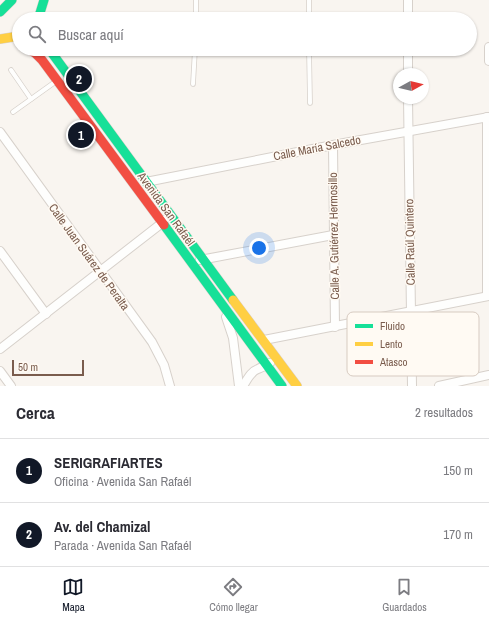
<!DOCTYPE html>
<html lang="es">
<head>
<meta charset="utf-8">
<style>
	body { margin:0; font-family:"Archivo Narrow",sans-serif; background:#f7f7f7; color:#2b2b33 }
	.compass { position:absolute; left:393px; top:68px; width:36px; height:36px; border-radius:50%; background:#fff; box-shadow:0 1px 3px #0004; rotate:82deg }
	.scale { position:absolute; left:12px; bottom:10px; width:72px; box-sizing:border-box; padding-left:4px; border:2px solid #7a5c4d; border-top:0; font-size:11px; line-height:14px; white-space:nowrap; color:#7a5c4d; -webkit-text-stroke:3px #fffaf3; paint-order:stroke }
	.you { position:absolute; left:259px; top:248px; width:14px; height:14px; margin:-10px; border:3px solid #fff; border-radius:50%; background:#1a73e8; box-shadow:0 0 0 6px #1a73e833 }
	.badge { display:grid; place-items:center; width:26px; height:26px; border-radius:50%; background:#111827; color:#fff; font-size:13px; font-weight:700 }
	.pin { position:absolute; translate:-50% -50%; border:2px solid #fff; box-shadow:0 1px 4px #0006 }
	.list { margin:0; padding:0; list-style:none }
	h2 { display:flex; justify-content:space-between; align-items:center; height:52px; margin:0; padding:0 16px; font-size:17px }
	h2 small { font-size:13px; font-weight:400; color:#7c7c81 }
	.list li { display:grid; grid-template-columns:26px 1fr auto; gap:12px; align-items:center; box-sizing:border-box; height:64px; padding:0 16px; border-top:1px solid #e1e1e2 }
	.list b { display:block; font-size:15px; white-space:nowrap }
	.list p { margin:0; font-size:13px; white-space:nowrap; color:#7c7c81 }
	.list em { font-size:13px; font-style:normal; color:#7c7c81 }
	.icon { flex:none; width:22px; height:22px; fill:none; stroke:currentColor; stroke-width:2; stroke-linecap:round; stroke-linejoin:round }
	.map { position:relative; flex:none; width:489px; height:386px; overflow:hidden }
	.search { position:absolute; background:#fff; box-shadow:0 1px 3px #0004; left:12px; right:12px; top:12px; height:44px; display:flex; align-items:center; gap:10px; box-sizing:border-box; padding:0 14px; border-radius:22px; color:#7c7c81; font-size:15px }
	.sheet { height:180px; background:#fff }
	nav { display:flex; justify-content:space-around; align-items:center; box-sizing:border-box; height:56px; border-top:1px solid #e1e1e2; background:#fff; font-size:11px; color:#7c7c81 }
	nav a { display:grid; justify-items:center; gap:2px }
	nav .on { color:#111827 }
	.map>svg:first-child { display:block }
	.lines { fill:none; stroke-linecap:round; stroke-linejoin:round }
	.lane-casing { stroke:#d7d1cb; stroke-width:5.5 }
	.street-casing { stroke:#d7d1cb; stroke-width:10 }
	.fast-casing { stroke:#dad1cc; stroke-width:10 }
	.slow-casing { stroke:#dad1cc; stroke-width:10 }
	.jam-casing { stroke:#dad1cc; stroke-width:10 }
	.lane { stroke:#fefefd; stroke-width:4 }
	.street { stroke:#fefefd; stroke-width:8 }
	.fast { stroke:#16e098; stroke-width:9 }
	.slow { stroke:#ffcf43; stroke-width:9 }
	.jam { stroke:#f24e42; stroke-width:9 }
	.labels { text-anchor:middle; stroke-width:3; stroke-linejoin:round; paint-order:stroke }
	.street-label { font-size:12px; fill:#7a5c4d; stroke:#fffaf3 }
	.key { fill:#fffaf3; stroke:#d7cbc1; stroke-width:1 }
	.key-label { font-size:11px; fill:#7a5c4d }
</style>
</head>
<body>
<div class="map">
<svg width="489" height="386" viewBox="0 0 489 386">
	<rect width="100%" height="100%" fill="#f9f5f0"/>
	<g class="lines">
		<!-- lane casing -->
		<g class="lane-casing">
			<g id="lane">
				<polyline points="309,0 309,19"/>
				<polyline points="196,19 196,0"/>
				<polyline points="309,49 310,103"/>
				<polyline points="11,70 31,99"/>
				<polyline points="193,84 195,49"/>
				<polyline points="13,112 55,82"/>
			</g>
		</g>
		<!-- street casing -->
		<g class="street-casing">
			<g id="street">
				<polyline points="408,0 408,19"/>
				<polyline points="408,49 408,74"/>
				<polyline points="489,61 489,47"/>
				<polyline points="408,98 412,386"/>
				<polyline points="487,117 487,296"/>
				<polyline points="0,132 152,342 164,365 170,386"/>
				<polyline points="333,145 335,327"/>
				<polyline points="146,182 333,145 489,117"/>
				<polyline points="0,251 46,314"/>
				<polyline points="200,260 333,235"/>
				<polyline points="226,317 233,338 239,386"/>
				<polyline points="264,340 489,296"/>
				<polyline points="0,349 162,223 164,220"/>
				<polyline points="0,371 11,386"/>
				<path d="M243,386C247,380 251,371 258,369C262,367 266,366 270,363"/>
				<polyline points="439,386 489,375"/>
			</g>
		</g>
		<!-- fast casing -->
		<g class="fast-casing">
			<g id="fast">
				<polyline points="0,12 12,0"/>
				<polyline points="37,19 40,13 44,0"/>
				<polyline points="49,49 233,300"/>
				<polyline points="164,225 282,386"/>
			</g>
		</g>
		<!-- slow casing -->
		<g class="slow-casing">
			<g id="slow">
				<polyline points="0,39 13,37 19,35"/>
				<polyline points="233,300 297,386"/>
			</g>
		</g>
		<!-- jam casing -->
		<g class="jam-casing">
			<polyline id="jam" points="28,49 35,53 42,60 164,225"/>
		</g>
		<!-- lane -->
		<use href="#lane" class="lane"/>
		<!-- street -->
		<use href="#street" class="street"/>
		<!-- fast -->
		<use href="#fast" class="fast"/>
		<!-- slow -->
		<use href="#slow" class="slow"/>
		<!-- jam -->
		<use href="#jam" class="jam"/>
	</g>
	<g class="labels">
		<!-- street labels -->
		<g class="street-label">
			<text transform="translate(317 148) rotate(-11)" y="4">Calle María Salcedo</text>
			<text transform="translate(166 209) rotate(54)" y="4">Avenida San Rafaél</text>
			<text transform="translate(334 236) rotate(-91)" y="4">Calle A. Gutiérrez Hermosillo</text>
			<text transform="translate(410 242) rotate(-91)" y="4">Calle Raúl Quintero</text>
			<text transform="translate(89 257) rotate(54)" y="4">Calle Juan Suárez de Peralta</text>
		</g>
	</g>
	<!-- legend -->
	<rect x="347" y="312" width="132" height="64" rx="6" class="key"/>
	<rect x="355" y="324" width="18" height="4" fill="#16e098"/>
	<rect x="355" y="342" width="18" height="4" fill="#ffcf43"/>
	<rect x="355" y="360" width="18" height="4" fill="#f24e42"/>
	<g class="key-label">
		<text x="380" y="330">Fluido</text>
		<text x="380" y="348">Lento</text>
		<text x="380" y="366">Atasco</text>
	</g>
</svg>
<svg class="compass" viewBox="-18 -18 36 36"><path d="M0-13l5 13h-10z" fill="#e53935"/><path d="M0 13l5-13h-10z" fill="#7c7c81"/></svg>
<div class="scale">50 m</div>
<div class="you"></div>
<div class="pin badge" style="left:81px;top:135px">1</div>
<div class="pin badge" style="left:79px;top:79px">2</div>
<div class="search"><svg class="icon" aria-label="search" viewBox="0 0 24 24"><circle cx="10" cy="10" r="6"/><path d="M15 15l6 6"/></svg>Buscar aquí</div>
</div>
<section class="sheet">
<h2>Cerca<small>2 resultados</small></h2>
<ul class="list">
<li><span class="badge">1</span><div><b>SERIGRAFIARTES</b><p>Oficina · Avenida San Rafaél</p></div><em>150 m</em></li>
<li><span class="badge">2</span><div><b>Av. del Chamizal</b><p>Parada · Avenida San Rafaél</p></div><em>170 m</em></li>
</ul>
</section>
<nav>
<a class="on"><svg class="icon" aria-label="map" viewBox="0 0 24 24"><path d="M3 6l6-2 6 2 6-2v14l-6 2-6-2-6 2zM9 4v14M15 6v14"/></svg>Mapa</a>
<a><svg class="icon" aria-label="directions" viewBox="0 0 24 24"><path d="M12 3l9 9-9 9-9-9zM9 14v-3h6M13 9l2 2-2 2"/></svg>Cómo llegar</a>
<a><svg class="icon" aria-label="saved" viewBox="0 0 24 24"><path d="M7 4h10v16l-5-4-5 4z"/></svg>Guardados</a>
</nav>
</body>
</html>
